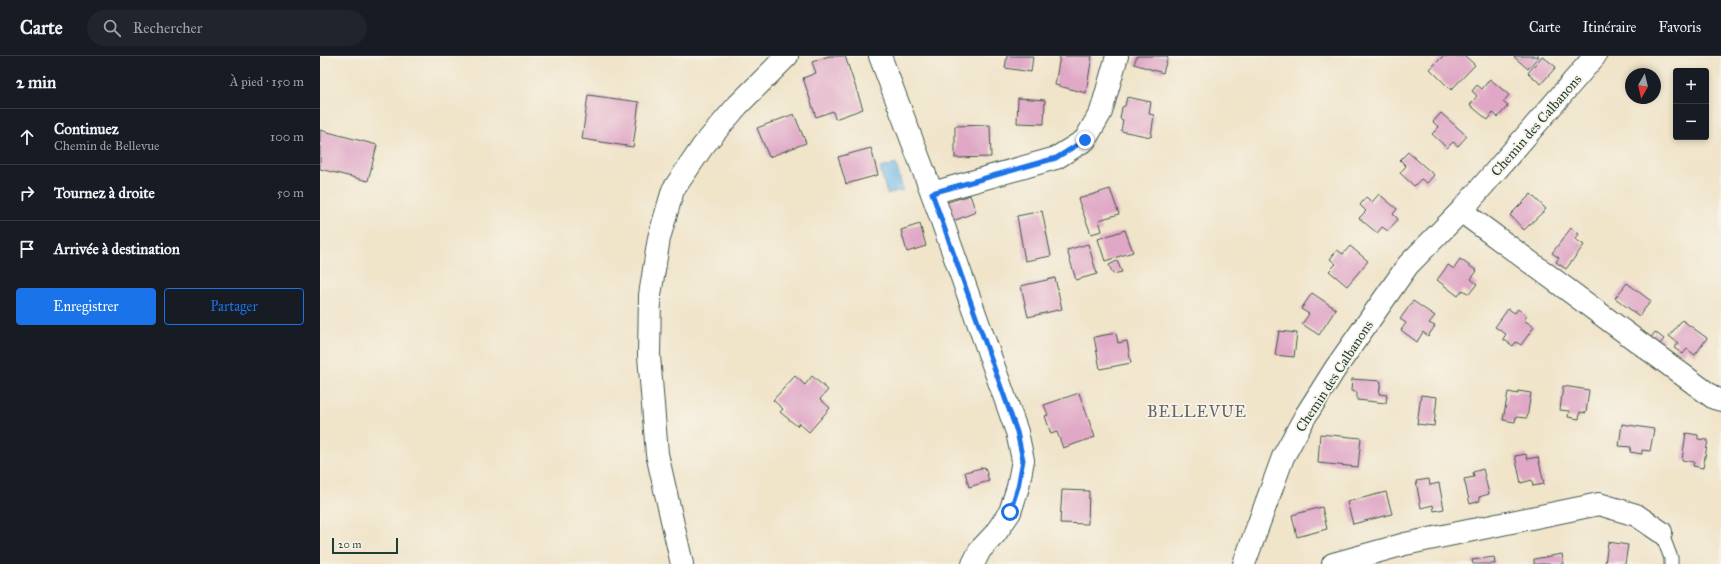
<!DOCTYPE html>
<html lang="fr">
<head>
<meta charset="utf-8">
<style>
	body { margin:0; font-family:"IM FELL Great Primer",serif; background:#20242c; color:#f1f3f6 }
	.controls { position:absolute; right:12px; top:12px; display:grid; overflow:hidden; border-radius:4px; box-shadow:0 2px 6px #0003 }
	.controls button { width:36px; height:36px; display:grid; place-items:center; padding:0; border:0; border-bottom:1px solid #363941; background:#171b24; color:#f1f3f6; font:20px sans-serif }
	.compass { position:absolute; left:1305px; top:12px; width:36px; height:36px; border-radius:50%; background:#171b24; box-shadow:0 2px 6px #0003; rotate:188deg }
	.scale { position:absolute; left:12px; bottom:10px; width:66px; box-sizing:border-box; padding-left:4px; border:2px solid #1f3d34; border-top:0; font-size:11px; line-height:14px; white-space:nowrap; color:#1f3d34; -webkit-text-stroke:3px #f7f3e8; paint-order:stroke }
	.stop { position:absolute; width:12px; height:12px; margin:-9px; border:3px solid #1a73e8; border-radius:50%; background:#fff }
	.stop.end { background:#1a73e8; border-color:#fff; box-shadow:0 1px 4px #0008 }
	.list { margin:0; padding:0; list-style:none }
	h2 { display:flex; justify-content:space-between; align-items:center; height:52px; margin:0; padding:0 16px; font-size:17px }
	h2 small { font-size:13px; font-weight:400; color:#9ea1a6 }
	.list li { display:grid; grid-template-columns:26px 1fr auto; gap:12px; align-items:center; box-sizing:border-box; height:56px; padding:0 16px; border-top:1px solid #363941 }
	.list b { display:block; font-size:15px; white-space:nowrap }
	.list p { margin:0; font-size:13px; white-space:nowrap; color:#9ea1a6 }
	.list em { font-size:13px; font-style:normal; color:#9ea1a6 }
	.actions { display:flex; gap:8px; padding:12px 16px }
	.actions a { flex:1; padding:9px 0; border:1px solid #1a73e8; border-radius:4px; text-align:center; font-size:14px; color:#1a73e8 }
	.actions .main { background:#1a73e8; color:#fff }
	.icon { flex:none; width:22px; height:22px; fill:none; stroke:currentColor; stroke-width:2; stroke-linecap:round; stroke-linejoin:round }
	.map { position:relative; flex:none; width:1401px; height:508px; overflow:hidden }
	header { display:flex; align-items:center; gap:24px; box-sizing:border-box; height:56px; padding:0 20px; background:#171b24; border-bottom:1px solid #363941 }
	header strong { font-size:19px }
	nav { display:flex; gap:22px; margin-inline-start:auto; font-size:14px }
	.search { width:280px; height:36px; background:#20242c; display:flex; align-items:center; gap:10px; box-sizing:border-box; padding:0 14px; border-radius:22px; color:#9ea1a6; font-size:15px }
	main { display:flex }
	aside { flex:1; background:#171b24 }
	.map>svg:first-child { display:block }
	.water { fill:#6eb9e7; stroke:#467b8e }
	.building { fill:#e0a7c6 }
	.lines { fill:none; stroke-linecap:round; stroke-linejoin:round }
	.lane-casing { stroke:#3e564a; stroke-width:15 }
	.street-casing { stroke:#3e564a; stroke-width:24 }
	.lane { stroke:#fff; stroke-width:13 }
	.street { stroke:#fff; stroke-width:22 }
	.route { stroke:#1a73e8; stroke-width:5 }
	.labels { text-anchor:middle; stroke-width:3.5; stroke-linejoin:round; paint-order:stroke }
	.street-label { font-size:14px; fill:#1f3d34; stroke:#f7f3e8 }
	.quarter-label { font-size:16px; letter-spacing:1px; fill:#636267; stroke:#f7f3e8 }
</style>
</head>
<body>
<header>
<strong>Carte</strong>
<div class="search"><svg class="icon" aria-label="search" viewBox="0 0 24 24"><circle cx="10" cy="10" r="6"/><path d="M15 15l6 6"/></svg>Rechercher</div>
<nav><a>Carte</a><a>Itinéraire</a><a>Favoris</a></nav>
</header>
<main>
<aside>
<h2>2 min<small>À pied · 150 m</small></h2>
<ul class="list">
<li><svg class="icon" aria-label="ahead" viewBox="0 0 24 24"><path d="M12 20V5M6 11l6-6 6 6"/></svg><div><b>Continuez</b><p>Chemin de Bellevue</p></div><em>100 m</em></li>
<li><svg class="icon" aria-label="right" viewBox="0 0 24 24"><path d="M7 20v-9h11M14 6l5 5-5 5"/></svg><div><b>Tournez à droite</b></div><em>50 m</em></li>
<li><svg class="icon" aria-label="arrive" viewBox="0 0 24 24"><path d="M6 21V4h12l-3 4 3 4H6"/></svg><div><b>Arrivée à destination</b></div></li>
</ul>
<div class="actions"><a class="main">Enregistrer</a><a>Partager</a></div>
</aside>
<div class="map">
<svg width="1401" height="508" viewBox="0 0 1401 508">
	<rect width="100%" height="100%" fill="#f7f3e8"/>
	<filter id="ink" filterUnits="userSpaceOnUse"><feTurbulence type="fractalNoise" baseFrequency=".025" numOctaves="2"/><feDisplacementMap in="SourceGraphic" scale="8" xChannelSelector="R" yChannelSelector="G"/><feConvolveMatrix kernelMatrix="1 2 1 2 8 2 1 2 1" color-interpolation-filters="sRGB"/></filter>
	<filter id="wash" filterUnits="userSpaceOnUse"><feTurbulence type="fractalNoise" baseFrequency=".012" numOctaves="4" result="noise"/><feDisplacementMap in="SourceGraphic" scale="16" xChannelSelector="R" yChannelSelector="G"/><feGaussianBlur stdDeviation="0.9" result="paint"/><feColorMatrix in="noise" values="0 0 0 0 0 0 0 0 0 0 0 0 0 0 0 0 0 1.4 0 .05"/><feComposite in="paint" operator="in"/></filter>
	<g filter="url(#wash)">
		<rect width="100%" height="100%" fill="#f0e4c9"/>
		<!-- water -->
		<polygon class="water" points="576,108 583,134 567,138 560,112"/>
		<g id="blocks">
			<!-- building -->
			<g class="building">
				<polygon points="509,0 525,0 543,53 515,63 513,55 496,61 483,22 496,17 492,6"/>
				<polygon points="687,0 713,0 711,16 685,12"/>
				<polygon points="740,0 772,0 766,37 735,29"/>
				<polygon points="817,0 848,0 843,17 814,8"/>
				<polygon points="1123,0 1145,0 1155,9 1131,34 1110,13"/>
				<polygon points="1193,0 1219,0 1208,13"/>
				<polygon points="1222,0 1236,11 1221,28 1208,17"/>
				<polygon points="1170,23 1189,39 1183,46 1188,50 1178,61 1173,57 1168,64 1150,49 1157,40 1152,35 1157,29 1162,33"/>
				<polygon points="268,39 319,46 313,91 262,83"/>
				<polygon points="807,41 831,46 829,58 834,59 831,81 801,75 803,64 800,63 802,51 805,50"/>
				<polygon points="698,42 725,44 724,68 697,67"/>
				<polygon points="1121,57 1147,80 1138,90 1133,86 1127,92 1112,78 1119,71 1113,66"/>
				<polygon points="474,58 486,87 449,101 437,72"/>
				<polygon points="670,69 671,101 635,102 635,70"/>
				<polygon points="0,74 57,89 48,125 0,113"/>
				<polygon points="551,92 558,119 526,128 518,101"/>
				<polygon points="1088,96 1114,119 1107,127 1101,123 1094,130 1080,117 1086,110 1080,104"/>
				<polygon points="790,133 799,158 779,164 782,175 771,178 758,143"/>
				<polygon points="1059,138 1077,153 1073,158 1078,163 1068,175 1062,171 1057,177 1039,162 1046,155 1040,149 1046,141 1052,146"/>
				<polygon points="1211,138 1226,153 1204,174 1190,159"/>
				<polygon points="650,139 656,156 628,167 622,148"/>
				<polygon points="722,155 731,200 705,205 697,160"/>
				<polygon points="600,168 606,190 587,196 581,174"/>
				<polygon points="1251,172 1259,178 1255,183 1264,189 1246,213 1236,206 1239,202 1232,197"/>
				<polygon points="805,174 813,196 785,205 778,183"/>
				<polygon points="768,188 777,218 756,224 747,194"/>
				<polygon points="1030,190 1048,205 1027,230 1009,215 1016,208 1010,203 1017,194 1023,198"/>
				<polygon points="1140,203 1157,215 1151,223 1157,228 1149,238 1143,234 1138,240 1117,224 1128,209 1134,213"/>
				<polygon points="797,205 802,216 793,218 789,209"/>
				<polygon points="735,222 742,253 708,261 701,230"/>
				<polygon points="1307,227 1331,245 1319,260 1295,242"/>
				<polygon points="992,237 1016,253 999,279 982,268 989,258 981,253"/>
				<polygon points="1093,245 1115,260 1109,267 1115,270 1108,280 1103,276 1097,286 1081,274 1086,267 1080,263"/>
				<polygon points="1188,253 1195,257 1198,253 1207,260 1204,264 1214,271 1201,289 1196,286 1193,290 1183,283 1186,278 1175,271"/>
				<polygon points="1362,264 1387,282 1375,299 1367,293 1363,298 1354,292 1358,287 1349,280"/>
				<polygon points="959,275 977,277 974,301 955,299"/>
				<polygon points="1335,276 1344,283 1335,294 1327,287"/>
				<polygon points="796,277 798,287 807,285 811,307 780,313 774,281"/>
				<polygon points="475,320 485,329 492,320 508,334 500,343 510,352 489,376 479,367 477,370 460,356 463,353 453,344"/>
				<polygon points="1032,323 1061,325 1059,338 1067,339 1066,347 1037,344 1037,336 1031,335"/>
				<polygon points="1243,330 1269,334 1266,357 1260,356 1259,363 1248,361 1249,355 1240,354"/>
				<polygon points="1198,335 1211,337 1207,362 1196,361 1195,366 1183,364 1188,336 1198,338"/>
				<polygon points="759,337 775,381 743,392 737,376 731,378 725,360 728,359 724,349"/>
				<polygon points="1101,339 1117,341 1114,370 1097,368"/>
				<polygon points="1302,368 1334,373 1330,395 1322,394 1322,398 1310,396 1311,391 1299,390"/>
				<polygon points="1366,377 1378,379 1378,383 1388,384 1383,412 1373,410 1374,406 1362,404"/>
				<polygon points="1000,378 1041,382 1038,411 998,407"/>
				<polygon points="1206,398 1207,403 1218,401 1224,428 1213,430 1212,424 1201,427 1195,400"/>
				<polygon points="665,411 669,425 649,431 645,416"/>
				<polygon points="1163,413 1169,438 1159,441 1160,445 1150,448 1144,423 1154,421 1153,416"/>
				<polygon points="1109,423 1110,429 1119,427 1124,453 1114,455 1113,449 1101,452 1096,425"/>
				<polygon points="742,434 769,435 768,468 740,467"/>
				<polygon points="1066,436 1072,458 1033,468 1027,446"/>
				<polygon points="1002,451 1007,473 977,481 972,459"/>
				<polygon points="1288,486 1308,489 1305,508 1285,508"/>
				<polygon points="1242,498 1244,508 1214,508 1214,503"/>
				<polygon points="1174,501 1175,508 1153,508 1152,504"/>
			</g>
		</g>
	</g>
	<g filter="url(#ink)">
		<use href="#blocks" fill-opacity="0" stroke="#3e564a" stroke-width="1"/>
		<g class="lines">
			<!-- lane casing -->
			<g class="lane-casing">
				<polyline id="lane" points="1341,476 1351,502 1351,508"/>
			</g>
			<!-- street casing -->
			<g class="street-casing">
				<g id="street">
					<polyline points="560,0 612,137 697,376 703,404 698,431 690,456 675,478 660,494 653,508"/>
					<polyline points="612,137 736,102 765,84 781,56 797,0"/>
					<polyline points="1141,155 1394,342 1401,344"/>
					<polyline points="362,508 337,398 329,300 330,239 339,182 353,134 383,90 418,49 467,0"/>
					<polyline points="924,508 963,401 986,359 1015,313 1088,209 1141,155 1275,0"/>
					<polyline points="1013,508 1085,488 1279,448 1316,459 1341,476"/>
				</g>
			</g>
			<!-- lane -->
			<use href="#lane" class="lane"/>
			<!-- street -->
			<use href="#street" class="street"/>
		</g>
	</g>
	<g class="lines" filter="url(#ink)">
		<!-- route -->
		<polyline class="route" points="690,456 698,431 703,404 697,376 612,137 736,102 765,84"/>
	</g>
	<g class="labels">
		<!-- street labels -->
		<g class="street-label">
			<text transform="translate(1216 69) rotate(-49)" y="5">Chemin des Calbanons</text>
			<text transform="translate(1014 320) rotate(-57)" y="5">Chemin des Calbanons</text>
		</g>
		<!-- quarter labels -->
		<g class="quarter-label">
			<text x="877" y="361">BELLEVUE</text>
		</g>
	</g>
</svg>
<div class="controls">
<button>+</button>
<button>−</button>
</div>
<svg class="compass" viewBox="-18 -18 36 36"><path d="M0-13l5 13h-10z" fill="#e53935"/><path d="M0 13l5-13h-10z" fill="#9ea1a6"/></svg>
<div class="scale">20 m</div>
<div class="stop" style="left:690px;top:456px"></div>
<div class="stop end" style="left:765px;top:84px"></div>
</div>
</main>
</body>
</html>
